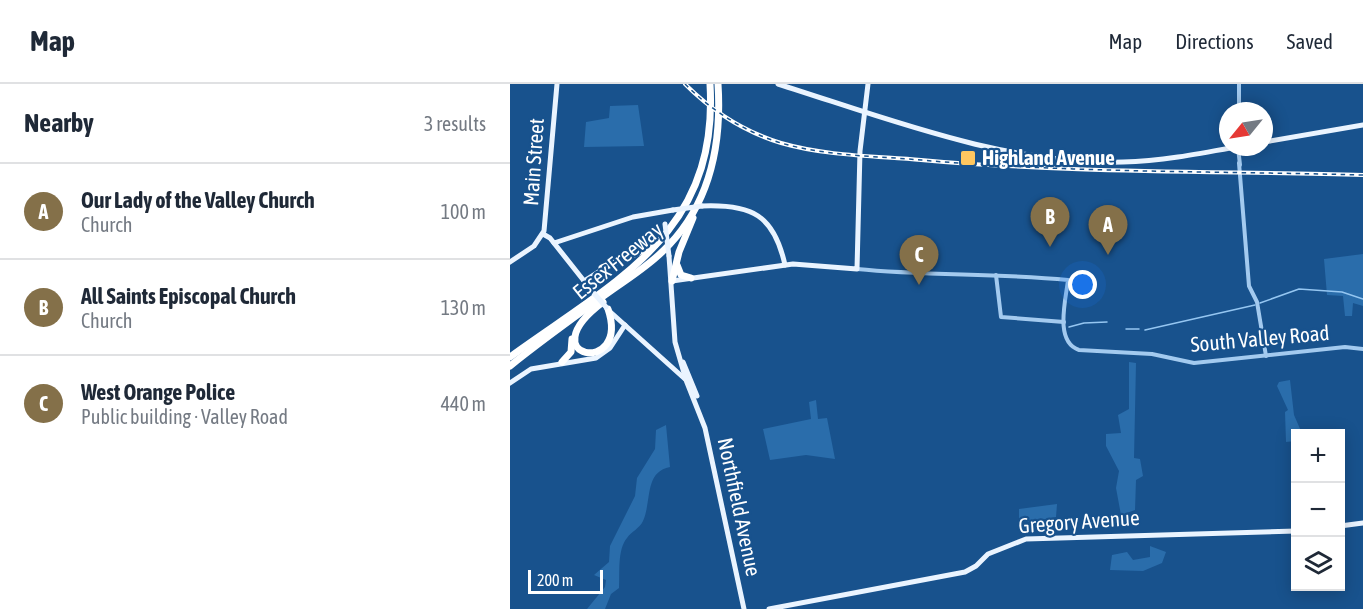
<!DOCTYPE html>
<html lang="en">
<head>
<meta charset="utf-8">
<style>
	body { margin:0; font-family:"Asap Condensed",sans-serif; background:#f6f6f7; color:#1f2937 }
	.controls { position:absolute; right:18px; bottom:18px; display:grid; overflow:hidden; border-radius:0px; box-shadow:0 3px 15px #0003 }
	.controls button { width:54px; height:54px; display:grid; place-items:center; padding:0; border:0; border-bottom:2px solid #e0e1e3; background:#fff; color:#1f2937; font:30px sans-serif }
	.compass { position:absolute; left:709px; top:18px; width:54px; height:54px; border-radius:50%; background:#fff; box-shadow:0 3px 15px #0003; rotate:240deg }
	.scale { position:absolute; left:18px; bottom:15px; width:75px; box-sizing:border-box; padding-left:6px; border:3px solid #fff; border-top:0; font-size:16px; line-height:21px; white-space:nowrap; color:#fff; -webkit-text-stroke:4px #18528d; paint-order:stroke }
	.you { position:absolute; left:573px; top:201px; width:21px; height:21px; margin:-15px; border:4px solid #fff; border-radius:50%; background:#1a73e8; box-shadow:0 0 0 9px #1a73e833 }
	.badge { display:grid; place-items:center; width:39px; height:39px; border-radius:50%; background:#847049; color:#fff; font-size:20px; font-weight:700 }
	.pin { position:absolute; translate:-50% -50px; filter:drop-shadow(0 2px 3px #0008) }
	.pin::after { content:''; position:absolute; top:32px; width:21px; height:18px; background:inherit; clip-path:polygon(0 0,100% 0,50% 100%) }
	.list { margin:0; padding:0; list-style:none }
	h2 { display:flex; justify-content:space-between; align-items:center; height:78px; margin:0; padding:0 24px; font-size:26px }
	h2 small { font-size:20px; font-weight:400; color:#747a83 }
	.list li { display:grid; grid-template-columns:39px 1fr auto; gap:18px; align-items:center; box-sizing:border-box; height:96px; padding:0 24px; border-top:2px solid #e0e1e3 }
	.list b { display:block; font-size:22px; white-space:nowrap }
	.list p { margin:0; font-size:20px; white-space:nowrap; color:#747a83 }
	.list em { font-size:20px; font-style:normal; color:#747a83 }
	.icon { flex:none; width:33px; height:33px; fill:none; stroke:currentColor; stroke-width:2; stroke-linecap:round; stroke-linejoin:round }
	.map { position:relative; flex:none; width:853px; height:525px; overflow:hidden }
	header { display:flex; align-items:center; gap:36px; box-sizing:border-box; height:84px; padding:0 30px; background:#fff; border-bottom:2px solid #e0e1e3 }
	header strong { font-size:28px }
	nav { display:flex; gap:33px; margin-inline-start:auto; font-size:21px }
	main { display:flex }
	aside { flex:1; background:#fff }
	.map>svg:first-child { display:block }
	.green { fill:#2a6dab }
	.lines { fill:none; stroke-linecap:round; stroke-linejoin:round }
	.stream { stroke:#95c6f1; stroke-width:1.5 }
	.minor { stroke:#a3caef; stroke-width:4 }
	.major { stroke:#eaf4ff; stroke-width:5 }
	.highway { stroke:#fff; stroke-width:7 }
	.rail-casing { stroke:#fff; stroke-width:4 }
	.rail { stroke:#18528d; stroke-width:1.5; stroke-dasharray:4.5; stroke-linecap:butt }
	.major-bridge { stroke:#eaf4ff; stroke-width:5 }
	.poi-dot { fill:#ffc760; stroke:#18528d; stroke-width:2 }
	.labels { text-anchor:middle; stroke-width:4.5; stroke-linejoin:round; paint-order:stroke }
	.poi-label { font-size:21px; font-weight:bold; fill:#fff; stroke:#18528d; text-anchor:start }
	.street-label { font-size:21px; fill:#fff; stroke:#18528d }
</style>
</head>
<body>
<header>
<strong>Map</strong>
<nav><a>Map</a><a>Directions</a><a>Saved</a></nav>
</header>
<main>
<aside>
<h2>Nearby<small>3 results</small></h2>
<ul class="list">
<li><span class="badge">A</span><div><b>Our Lady of the Valley Church</b><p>Church</p></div><em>100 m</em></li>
<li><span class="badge">B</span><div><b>All Saints Episcopal Church</b><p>Church</p></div><em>130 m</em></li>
<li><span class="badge">C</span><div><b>West Orange Police</b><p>Public building · Valley Road</p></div><em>440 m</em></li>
</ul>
</aside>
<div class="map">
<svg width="853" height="525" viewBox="0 0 853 525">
	<rect width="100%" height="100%" fill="#18528d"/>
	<!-- green -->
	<g class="green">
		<polygon points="128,21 134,62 74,63 76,38 99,34 100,22"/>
		<polygon points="853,170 853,222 843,219 842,232 835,232 833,212 817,211 814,175"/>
		<polygon points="619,278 626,279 624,374 630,375 633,392 626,396 625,426 611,431 606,404 609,387 596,362 596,350 611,349 608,331 619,325"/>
		<polygon points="780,296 784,331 791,347 786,350 785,357 776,358 775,328 778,326 767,302 769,298"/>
		<polygon points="306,316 308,335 317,334 325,375 296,371 260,376 253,345 301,335 299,318"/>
		<path d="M156,341L160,383C134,388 142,417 133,437C130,444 121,448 117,454C107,466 110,489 109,504L101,510L95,525H77L95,503L96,496L84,491L99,478L100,462L125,412L127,394L145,365L146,346Z"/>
		<polygon points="547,420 546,433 519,438 509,437 509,425"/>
		<polygon points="640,462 656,468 652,479 633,487 600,486 602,471 617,468 623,476 640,473"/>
	</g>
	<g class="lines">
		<!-- stream -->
		<g class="stream">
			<polyline points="750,219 789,205 832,208 853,215"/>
			<polyline points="559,243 574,239 597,238"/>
			<polyline points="616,245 629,245"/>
			<polyline points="635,246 745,221"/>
		</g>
		<!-- minor -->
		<g class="minor">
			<polyline points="729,27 729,0"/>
			<polyline points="728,63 730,81"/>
			<polyline points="729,79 739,202 747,218 756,272"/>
			<path d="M347,185C417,192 488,189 558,196C556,215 544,258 569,266L642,270L684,279L835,263L853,265"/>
			<polyline points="486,191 491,233 554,238"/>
		</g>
		<!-- major -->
		<g class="major">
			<path d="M268,0C379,35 495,81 613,78C651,77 688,70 726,63"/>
			<polyline points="754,58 853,41"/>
			<path d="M192,122C242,120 264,131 275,181"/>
			<polyline points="33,150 40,154 82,207"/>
			<polyline points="44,159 123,133 163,126"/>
			<polyline points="159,172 165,258 176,296 195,344 234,525"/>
			<polyline points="0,178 24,162 34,147 47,0"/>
			<polyline points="74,197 93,185 94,192 79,203"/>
			<polyline points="162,197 283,180 347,185 350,67 358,0"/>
			<polyline points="97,225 175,295"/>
			<polyline points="173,278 187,312"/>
			<polyline points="0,299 21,285 86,274 100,264 115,241"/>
			<polyline points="830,442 853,439"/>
			<polyline points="259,525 455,488 466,482 478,470 516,455 786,447"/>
		</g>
		<!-- highway -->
		<g class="highway">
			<polyline points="167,181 171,191 181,194"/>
			<polyline points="92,184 145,161"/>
			<polyline points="162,197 169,168 183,134"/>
			<path d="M93,218C17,275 121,293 98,225"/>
			<path d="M0,273C106,196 209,150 200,0"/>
			<polyline points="52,278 61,268 62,255"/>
			<path d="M0,282C31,257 63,234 95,211C114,197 136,184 153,167C199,123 212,62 208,0"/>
		</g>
		<!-- rail casing -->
		<g class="rail-casing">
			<path id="rail" d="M175,0C202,27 235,48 271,59C316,72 365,72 411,76C558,89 706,87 853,91"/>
		</g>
		<!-- rail -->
		<use href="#rail" class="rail"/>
		<!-- major-bridge -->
		<g class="major-bridge">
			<polyline points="163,126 192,122"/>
			<polyline points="155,140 159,172"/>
			<polyline points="82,207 96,223"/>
		</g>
	</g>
	<!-- markers -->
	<rect class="poi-dot" x="450" y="66" width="16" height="16" rx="3"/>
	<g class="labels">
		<!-- poi labels -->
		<g class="poi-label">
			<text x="472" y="81">Highland Avenue</text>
		</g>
		<!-- street labels -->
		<g class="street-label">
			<text transform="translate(24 78) rotate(-86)" y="7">Main Street</text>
			<text transform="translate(108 177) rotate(-39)" y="7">Essex Freeway</text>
			<text transform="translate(750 255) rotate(-5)" y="7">South Valley Road</text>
			<text transform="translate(229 423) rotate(78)" y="7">Northfield Avenue</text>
			<text transform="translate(569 438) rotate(-4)" y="7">Gregory Avenue</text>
		</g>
	</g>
</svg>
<div class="controls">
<button>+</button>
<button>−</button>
<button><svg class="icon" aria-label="layers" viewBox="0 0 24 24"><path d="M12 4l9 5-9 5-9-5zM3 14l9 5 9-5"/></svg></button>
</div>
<svg class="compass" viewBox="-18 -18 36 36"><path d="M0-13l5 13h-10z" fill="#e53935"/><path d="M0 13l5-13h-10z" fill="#747a83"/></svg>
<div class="scale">200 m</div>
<div class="you"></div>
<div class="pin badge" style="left:598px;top:171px">A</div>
<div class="pin badge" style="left:540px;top:163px">B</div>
<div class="pin badge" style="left:409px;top:201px">C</div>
</div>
</main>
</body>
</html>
